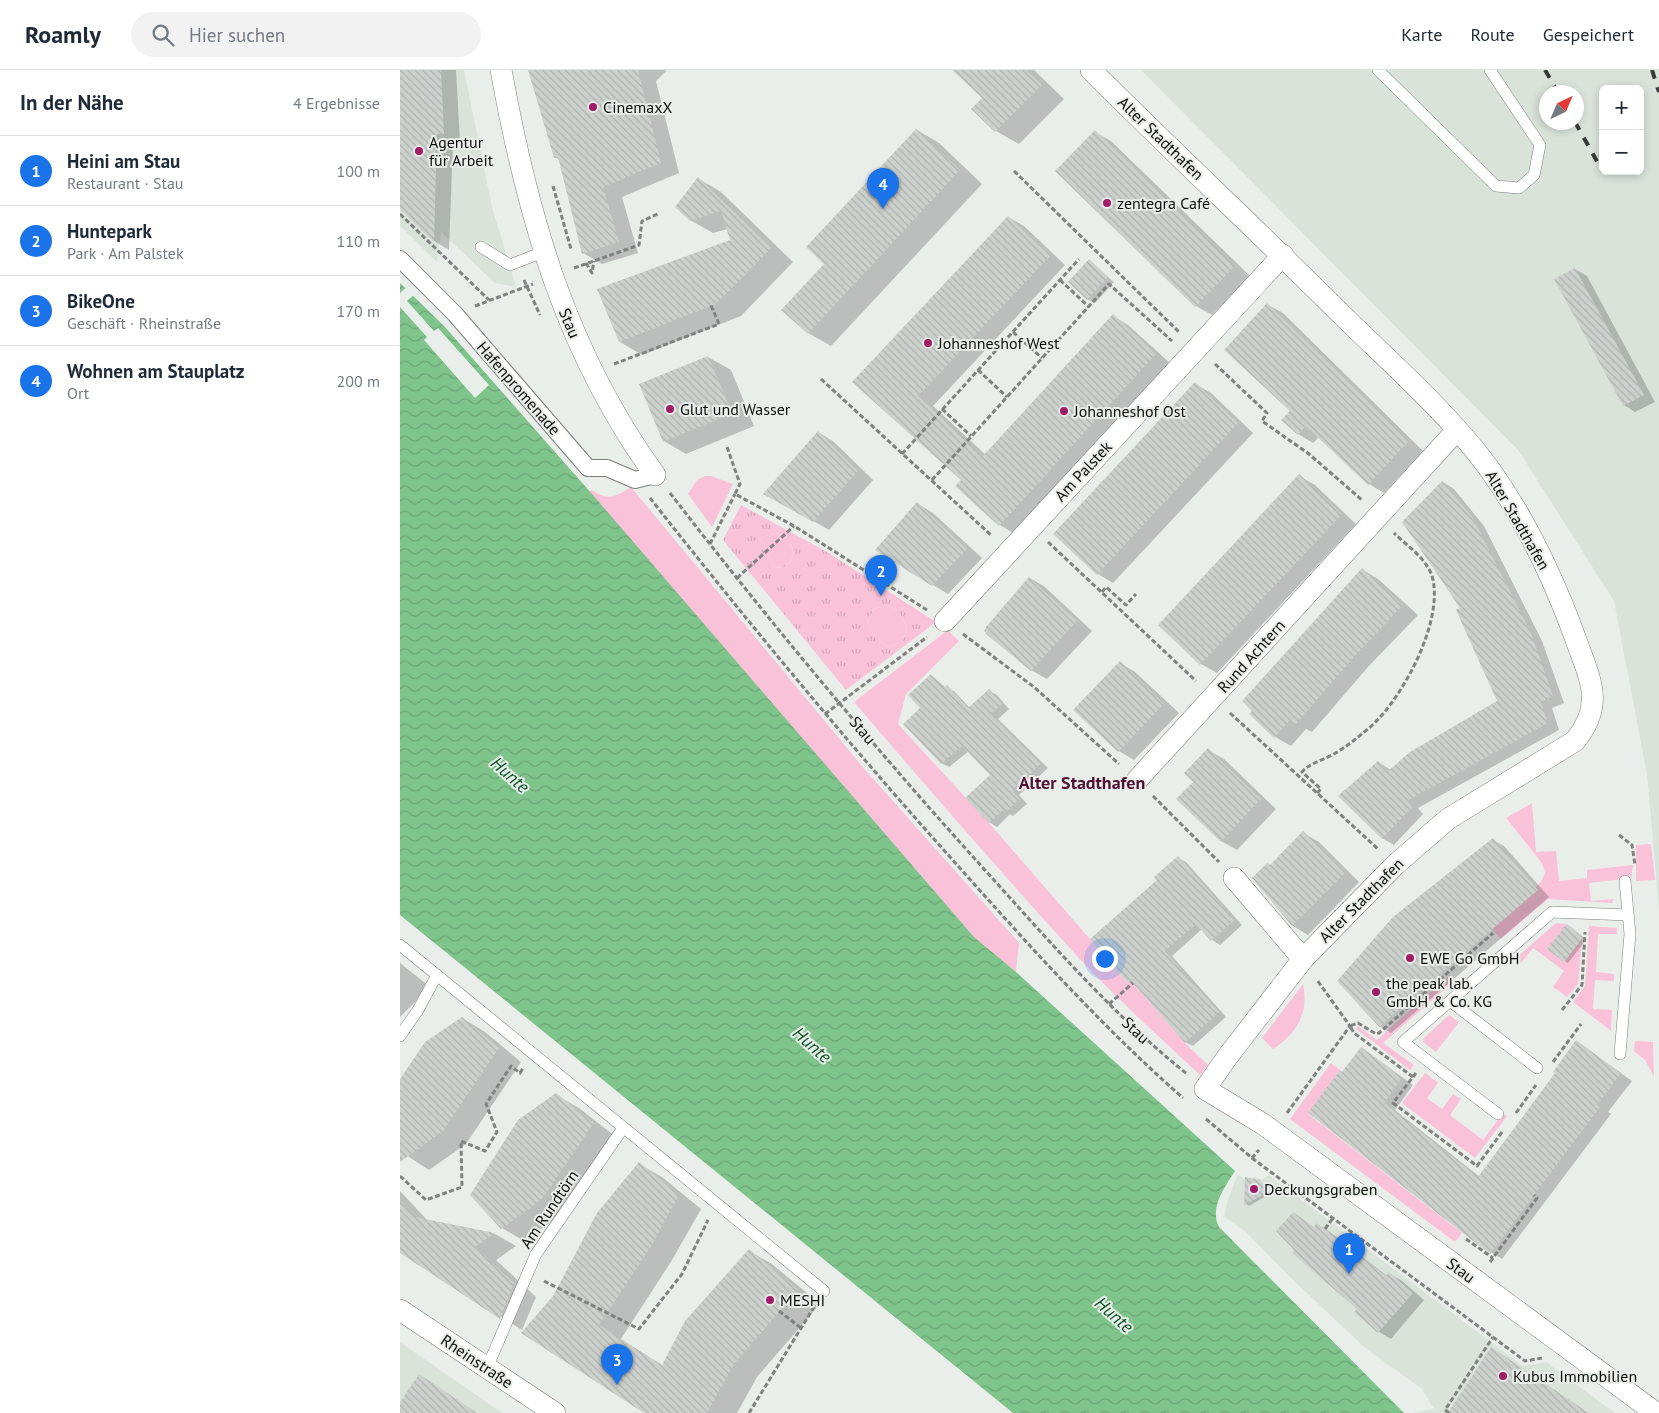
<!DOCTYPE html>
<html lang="de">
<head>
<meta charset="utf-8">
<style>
	body { margin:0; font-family:"PT Sans",sans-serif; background:#f2f2f3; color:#1f2937 }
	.controls { position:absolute; right:15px; top:15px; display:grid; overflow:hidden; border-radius:8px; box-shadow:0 2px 8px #0003 }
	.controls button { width:45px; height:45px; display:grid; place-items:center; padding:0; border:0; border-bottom:1px solid #e0e1e3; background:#fff; color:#1f2937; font:25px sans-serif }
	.compass { position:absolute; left:1139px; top:15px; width:45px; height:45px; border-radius:50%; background:#fff; box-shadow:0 2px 8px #0003; rotate:44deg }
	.you { position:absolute; left:704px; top:888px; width:18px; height:18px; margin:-12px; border:4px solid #fff; border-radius:50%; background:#1a73e8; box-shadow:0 0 0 8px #1a73e833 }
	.badge { display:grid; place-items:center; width:32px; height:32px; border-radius:50%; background:#1a73e8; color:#fff; font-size:16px; font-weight:700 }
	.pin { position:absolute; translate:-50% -41px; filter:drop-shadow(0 1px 2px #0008) }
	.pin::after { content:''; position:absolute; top:26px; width:18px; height:15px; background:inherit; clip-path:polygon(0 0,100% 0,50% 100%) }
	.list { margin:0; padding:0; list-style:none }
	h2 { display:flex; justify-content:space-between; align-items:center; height:65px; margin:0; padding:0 20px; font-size:21px }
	h2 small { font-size:16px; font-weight:400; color:#747a83 }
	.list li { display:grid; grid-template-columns:32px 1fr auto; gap:15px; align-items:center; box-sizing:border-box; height:70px; padding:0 20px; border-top:1px solid #e0e1e3 }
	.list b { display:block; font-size:19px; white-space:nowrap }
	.list p { margin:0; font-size:16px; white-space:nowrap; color:#747a83 }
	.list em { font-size:16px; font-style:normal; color:#747a83 }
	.icon { flex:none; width:28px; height:28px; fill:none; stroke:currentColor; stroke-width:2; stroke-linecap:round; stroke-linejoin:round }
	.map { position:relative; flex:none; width:1259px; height:1343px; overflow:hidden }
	header { display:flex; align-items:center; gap:30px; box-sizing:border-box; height:70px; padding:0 25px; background:#fff; border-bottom:1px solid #e0e1e3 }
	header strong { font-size:24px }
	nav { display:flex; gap:28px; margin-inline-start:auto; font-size:18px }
	.search { width:350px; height:45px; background:#f2f2f3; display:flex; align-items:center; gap:12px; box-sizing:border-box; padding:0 18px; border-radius:28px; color:#747a83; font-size:19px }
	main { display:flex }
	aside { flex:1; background:#fff }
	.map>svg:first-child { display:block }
	.built { fill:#d9e3da; fill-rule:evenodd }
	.grass { fill:#fac2d9 }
	.park { fill:url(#park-tufts); fill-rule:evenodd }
	.water { fill:url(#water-waves) }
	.pier { fill:#eaeeeb }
	.shadow { fill:#0003 }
	.building { fill:url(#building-back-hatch) }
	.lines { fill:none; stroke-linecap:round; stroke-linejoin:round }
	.service-casing { stroke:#7c7f7c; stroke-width:12 }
	.pedestrian-casing { stroke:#7c7f7c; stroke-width:18 }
	.minor-casing { stroke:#7c7f7c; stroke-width:22 }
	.path { stroke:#7f8280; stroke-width:3; stroke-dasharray:5 2.5; stroke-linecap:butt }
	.service { stroke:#fff; stroke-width:11 }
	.pedestrian { stroke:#fff; stroke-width:16 }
	.minor { stroke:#fff; stroke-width:21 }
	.rail { stroke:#393b39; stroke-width:4; stroke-dasharray:9 9; stroke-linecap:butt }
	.poi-dot { fill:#a21b68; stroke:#eaeeeb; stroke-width:2 }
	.labels { text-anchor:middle; stroke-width:4; stroke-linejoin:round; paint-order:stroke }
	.poi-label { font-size:16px; fill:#0b0d0b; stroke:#eaeeeb; text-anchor:start }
	.street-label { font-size:16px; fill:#0b0d0b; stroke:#eaeeeb }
	.water-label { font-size:18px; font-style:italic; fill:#075824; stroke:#eaeeeb }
	.neighbourhood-label { font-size:18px; font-weight:bold; fill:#4f1032; stroke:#eaeeeb }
</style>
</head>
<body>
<header>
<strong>Roamly</strong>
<div class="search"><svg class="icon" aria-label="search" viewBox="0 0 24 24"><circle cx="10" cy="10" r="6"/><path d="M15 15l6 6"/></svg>Hier suchen</div>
<nav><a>Karte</a><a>Route</a><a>Gespeichert</a></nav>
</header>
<main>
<aside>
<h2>In der Nähe<small>4 Ergebnisse</small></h2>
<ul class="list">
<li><span class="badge">1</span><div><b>Heini am Stau</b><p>Restaurant · Stau</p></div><em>100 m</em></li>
<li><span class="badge">2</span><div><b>Huntepark</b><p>Park · Am Palstek</p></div><em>110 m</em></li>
<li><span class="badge">3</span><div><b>BikeOne</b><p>Geschäft · Rheinstraße</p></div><em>170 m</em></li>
<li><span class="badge">4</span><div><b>Wohnen am Stauplatz</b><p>Ort</p></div><em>200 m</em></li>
</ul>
</aside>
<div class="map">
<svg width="1259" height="1343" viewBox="0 0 1259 1343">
	<defs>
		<pattern id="park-tufts" width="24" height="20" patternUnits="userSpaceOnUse" patternTransform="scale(1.25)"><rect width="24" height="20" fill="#fac2d9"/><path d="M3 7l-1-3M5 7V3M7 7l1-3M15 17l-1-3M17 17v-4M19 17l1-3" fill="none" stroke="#d5a6b9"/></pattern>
		<pattern id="water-waves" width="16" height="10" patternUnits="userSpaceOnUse" patternTransform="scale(1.25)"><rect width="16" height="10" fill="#7fc48b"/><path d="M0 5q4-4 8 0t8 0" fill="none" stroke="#6ca777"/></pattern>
		<pattern id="building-back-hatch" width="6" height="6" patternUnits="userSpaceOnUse" patternTransform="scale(1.25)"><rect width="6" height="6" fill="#cdd1cd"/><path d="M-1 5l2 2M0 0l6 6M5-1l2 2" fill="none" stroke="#afb2af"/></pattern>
	</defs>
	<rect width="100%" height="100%" fill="#eaeeeb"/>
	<!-- built -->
	<g class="built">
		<polygon points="0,0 64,0 92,137 116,217 95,213 41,162 37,192 0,156"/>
		<path d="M741,0H1259V839L1247,704L1214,531L1118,380ZM1203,19H1240V101H1203ZM1146,22H1176V52H1146Z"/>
		<polygon points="838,1104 846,1110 854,1107 862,1110 867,1106 870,1106 1123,1296 1146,1292 1215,1343 1013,1343 1034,1339 1022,1319 964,1277 890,1207 845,1161 824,1147 827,1132"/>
		<polygon points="0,1272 89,1334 103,1343 0,1343"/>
	</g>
	<!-- grass -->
	<g class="grass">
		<polygon points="305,406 311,406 333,414 312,457 288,424 297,410"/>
		<path d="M231,417L461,695L619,873L616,902L574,867L189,422L192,420C207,431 216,427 231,417Z"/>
		<polygon points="377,463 386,467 395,482 390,492 378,498 374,496 361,471 362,467"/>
		<path d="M487,535L499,541L507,558L502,571L490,577C479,574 469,562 467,551L474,539Z"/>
		<path d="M548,560L559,571L506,624L498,654L589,753L728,913L731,911L785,973L808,995L800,1005C758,966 716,928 677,886C601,803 527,717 454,632Z"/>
		<polygon points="1132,733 1136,782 1156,781 1159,811 1187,808 1187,800 1233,795 1231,808 1189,813 1191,831 1214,829 1212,833 1148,829 1101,869 1092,859 1141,812 1145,803 1142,793 1106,748"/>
		<polygon points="1251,774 1255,810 1236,811 1236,775"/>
		<polygon points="1156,853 1167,854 1148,879 1164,892 1182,869 1178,914 1167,927 1153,917 1164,901 1133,878 1121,893 1117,890 1117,887"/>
		<polygon points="1189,856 1217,858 1217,864 1198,864 1196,902 1214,904 1214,911 1195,910 1193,939 1212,940 1211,961 1173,932 1185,916"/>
		<polygon points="1049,905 1054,911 983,973 1014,995 1010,1000 956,959 958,956 977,970"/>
		<path d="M903,914C909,944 897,963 873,979L862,968Z"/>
		<polygon points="1049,945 1059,952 1036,982 1023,972 1023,969"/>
		<polygon points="1235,971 1253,972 1254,1007 1245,990 1234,981"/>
		<polygon points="931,993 940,1000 908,1044 1062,1163 1055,1172 890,1049"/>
		<polygon points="1025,1003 1038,1013 1027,1028 1042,1039 1053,1024 1061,1029 1050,1045 1083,1070 1103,1043 1107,1046 1075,1088 1002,1033"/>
	</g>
	<!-- park -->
	<path class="park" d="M341,435L427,482L536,552L446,620L323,470ZM377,463L386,467L395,482L390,492L378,498L374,496L361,471L362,467ZM487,535L499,541L507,558L502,571L490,577C479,574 469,562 467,551L474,539Z"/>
	<!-- water -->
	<path class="water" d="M0,213L44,256L192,424L574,867L616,902L835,1101C825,1117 809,1137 819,1157L1004,1343H613L0,845Z"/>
	<!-- pier -->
	<polygon class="pier" points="7,217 15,224 7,231 34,261 38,258 89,315 75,328 24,270 27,267 0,237 0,223"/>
	<!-- shadow -->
	<g class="shadow">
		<polygon points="0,0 56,0 60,72 53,72 49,180 34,171 0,138"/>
		<polygon points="131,0 267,0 256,11 279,103 222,127 238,183 202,194 183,183 161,91 155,87"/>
		<polygon points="554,0 634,0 664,29 619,74 596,61 573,39 583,28"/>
		<polygon points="517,60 539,73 582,114 431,276 408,263 425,193"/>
		<polygon points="695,62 711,71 850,206 812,245 796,236"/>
		<polygon points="299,109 321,122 393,192 341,246 242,285 220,272 332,170 328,159 313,163 290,150"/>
		<polygon points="608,147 624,156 665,195 533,336 586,385 713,246 728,255 771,294 615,464 600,455 563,410 454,312"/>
		<polygon points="689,191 714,212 695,233 687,229"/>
		<polygon points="1175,199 1187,206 1255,332 1235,342 1224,335"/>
		<polygon points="868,235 883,243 1023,381 984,423 969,414 919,367 913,373 898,364"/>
		<polygon points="308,287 331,300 354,356 286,384 264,371"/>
		<polygon points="795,314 811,323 853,363 713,513 698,504"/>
		<polygon points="418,362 434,372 473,410 429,460 365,423"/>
		<polygon points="899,406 915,415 956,454 817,603 801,594 760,555"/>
		<polygon points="1043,412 1054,419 1084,456 1142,571 1164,633 1152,638 1159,660 1018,738 1023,744 994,775 982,768 978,692 991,700 1099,632"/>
		<polygon points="518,434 533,443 582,488 548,524 533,515"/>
		<polygon points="963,500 978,509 1018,545 968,597 912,662 906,659 891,676 875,667"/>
		<polygon points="630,508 645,517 692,561 647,609 631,600 584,561 604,536"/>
		<polygon points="720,593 735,602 779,643 734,690 719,681"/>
		<polygon points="531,605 546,618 554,621 570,638 589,621 597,625 609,639 598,649 648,698 619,725 627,734 613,746 610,744 597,757 589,752 592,705 569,681 549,697 541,693 522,638"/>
		<polygon points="808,680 824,689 876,739 837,780 821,771 795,712"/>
		<polygon points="903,763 919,772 959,812 908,865 893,856 854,808 871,796"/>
		<polygon points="1093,770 1104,776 1149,827 991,963 979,956"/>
		<polygon points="778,788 786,792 842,855 820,875 812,870 802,859 772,886 826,947 793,976 785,972 737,916 729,912 758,810"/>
		<polygon points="1170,858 1186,870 1168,893 1165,891"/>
		<polygon points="0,893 30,917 0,947"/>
		<polygon points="62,948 85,962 121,992 66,1074 29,1100 0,1081 0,1011"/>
		<polygon points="1177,972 1232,1011 1208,1042 1211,1044 1102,1189 1091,1182 941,1001 943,1003 962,978 1013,1015 995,1040 1080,1107 1157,1003"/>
		<polygon points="156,1025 179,1038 216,1067 165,1142 124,1171 102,1158"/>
		<polygon points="239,1094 262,1107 301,1139 272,1190 221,1269 263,1296 349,1181 372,1194 420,1234 357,1307 337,1343 246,1343 154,1227"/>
		<polygon points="846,1109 860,1111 867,1119 866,1126 849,1136 846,1134"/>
		<polygon points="0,1121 28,1151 95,1164 116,1176 96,1190 136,1227 122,1260 0,1181"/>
		<polygon points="893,1144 915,1158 918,1155 930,1162 987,1206 989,1204 1001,1210 1024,1230 991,1269 979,1262 956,1242 958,1239 896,1180"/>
	</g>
	<!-- building -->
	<g class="building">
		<polygon points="0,0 41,0 44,64 37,64 34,172 0,139"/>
		<polygon points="128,0 238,0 261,93 203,117 219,172 182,184 158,87 154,88"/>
		<polygon points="552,0 626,0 642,15 595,62 571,39 582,28"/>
		<polygon points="516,59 560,100 408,264 381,240 424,194 406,177"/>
		<polygon points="695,60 835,196 795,237 655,101"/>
		<polygon points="298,107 371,178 316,234 219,272 197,219 330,170 321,141 290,151 275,137"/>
		<polygon points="608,146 650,186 518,326 583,386 713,244 756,284 599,456 555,416 561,410 452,312"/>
		<polygon points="689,189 708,207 687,230 668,212"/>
		<polygon points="1175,198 1244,325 1223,336 1154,209"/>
		<polygon points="867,233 1009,371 968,415 906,356 898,365 881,350 890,341 824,280"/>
		<polygon points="308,286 332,343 263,372 239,314"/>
		<polygon points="795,312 838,353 697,505 653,464"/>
		<polygon points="418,361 458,401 413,452 363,424"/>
		<polygon points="899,404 942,444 800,595 758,555"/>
		<polygon points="1042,411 1073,448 1131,563 1153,626 1141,632 1148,653 1007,731 1012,737 982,769 938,726 978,691 988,701 1010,682 1097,631 1056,540 1060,538 1002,452"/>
		<polygon points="517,432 567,479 532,516 475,480"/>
		<polygon points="962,498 1003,535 953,588 896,654 890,650 874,668 849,644 852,641 842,631"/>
		<polygon points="629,507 677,551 631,601 586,564 586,557"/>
		<polygon points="720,591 764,634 718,682 673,640"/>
		<polygon points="531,604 543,618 547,615 568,638 589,619 602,634 591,644 641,694 612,720 620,729 605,743 603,740 589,753 565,728 590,705 562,676 541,694 503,654 520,638 508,625"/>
		<polygon points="808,678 861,729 821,772 776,729 793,712 784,703"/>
		<polygon points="903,761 945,803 892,856 852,808 867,793 870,795"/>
		<polygon points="1093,768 1138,820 979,957 937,911 993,847"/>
		<polygon points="778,786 835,850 811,871 796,854 765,881 819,942 785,973 731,911 728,913 690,869 757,810 754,807"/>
		<polygon points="1167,854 1183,867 1164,892 1147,879"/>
		<polygon points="62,947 99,978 43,1061 0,1092 0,1009 25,972"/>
		<polygon points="1176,970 1221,1003 1197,1035 1200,1037 1090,1184 908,1043 940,1000 942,1002 961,977 1002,1008 984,1033 1078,1107 1155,1003 1153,1002"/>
		<polygon points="156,1023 194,1053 142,1129 101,1159 70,1125 118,1050"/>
		<polygon points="239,1092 279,1125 250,1178 199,1255 262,1295 285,1251 349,1179 398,1220 334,1294 307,1343 244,1343 121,1263 153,1226 197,1143"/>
		<polygon points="845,1107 860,1110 864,1117 863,1125 844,1135"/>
		<polygon points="0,1130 15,1147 95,1163 75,1177 114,1213 100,1249 0,1183"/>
		<polygon points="893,1142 914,1157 917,1153 986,1206 989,1202 1013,1223 978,1263 954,1242 957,1239 892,1183 894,1180 876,1161"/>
		<polygon points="1091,1277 1189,1343 1048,1343"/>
		<polygon points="19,1304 77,1343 0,1343 0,1332"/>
	</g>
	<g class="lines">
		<!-- service casing -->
		<g class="service-casing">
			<g id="service">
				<polyline points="978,0 1096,116 1119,118 1134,105 1140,75 1090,0"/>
				<polyline points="81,177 110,195 143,182"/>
				<polyline points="0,875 424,1221"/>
				<polyline points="1050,931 1137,998"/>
				<polyline points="0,966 18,940 37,905"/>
				<polyline points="1220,984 1230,864 1225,811"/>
				<polyline points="1098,1044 1003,972 1152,842 1228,845"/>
				<polyline points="87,1298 136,1184 223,1058"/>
			</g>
		</g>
		<!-- pedestrian casing -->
		<g class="pedestrian-casing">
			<polyline id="pedestrian" points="0,189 55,244 188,398 207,398 235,410 255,405"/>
		</g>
		<!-- minor casing -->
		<g class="minor-casing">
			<g id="minor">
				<path d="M101,0C128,148 166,282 255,405"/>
				<path d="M691,0C774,83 860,163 943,246C991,293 1048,343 1088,397C1125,448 1153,507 1175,567C1189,608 1206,633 1175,671L1048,749L995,795L903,889L828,986L805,1019L863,1054L1256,1343"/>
				<polyline points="545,551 883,185"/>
				<polyline points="737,710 1057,360"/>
				<polyline points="834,808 903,889"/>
				<polyline points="0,1240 155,1343"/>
			</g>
		</g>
		<!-- path -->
		<g class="path">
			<polyline points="614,101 780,263"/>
			<polyline points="153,116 171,179"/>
			<polyline points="0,144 89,230"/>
			<polyline points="186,193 192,203 194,191"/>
			<polyline points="174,198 239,175 242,151 258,144"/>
			<polyline points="124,210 140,245"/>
			<polyline points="660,210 689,237"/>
			<polyline points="75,236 133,214"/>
			<polyline points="613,262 642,288"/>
			<polyline points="214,294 319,254 310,233"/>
			<polyline points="815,294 867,343 862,351 909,384 962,430"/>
			<polyline points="578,300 607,327"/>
			<polyline points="421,309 592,466"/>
			<polyline points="542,339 571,366"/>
			<polyline points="327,377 340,414 335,424 394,456 527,540"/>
			<polyline points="502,384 679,189"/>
			<polyline points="532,410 709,214 772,271"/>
			<path d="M270,423C373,556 481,686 594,810C655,878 716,947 787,1004"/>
			<path d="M250,428C347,551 446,671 550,787C625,871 699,954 783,1028"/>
			<polyline points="648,472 796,611"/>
			<polyline points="310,474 335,424"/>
			<polyline points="337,508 394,456"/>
			<polyline points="702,522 706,517 726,535 736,524"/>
			<polyline points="563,564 634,617 719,694"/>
			<polyline points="830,643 978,779"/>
			<polyline points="425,644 527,567"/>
			<path d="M917,723L921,719L902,702C910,693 921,691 932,685C945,678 957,668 969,658C1002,630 1045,550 1032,506C1026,488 1007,476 994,463"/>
			<polyline points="753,726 819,792"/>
			<polyline points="1219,765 1232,775 1235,795"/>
			<polyline points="709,934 733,913"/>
			<polyline points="1162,940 1182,915 1185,862"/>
			<polyline points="1153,992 1181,954"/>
			<polyline points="1016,1003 993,1033 1077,1096 1102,1062"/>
			<polyline points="1013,1007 954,963 950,956 958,953 976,964 979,963 1093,863"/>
			<polyline points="887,1043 950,956 917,910"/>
			<polyline points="1116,1043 1136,1015"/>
			<polyline points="806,1049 852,1088 859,1080"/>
			<polyline points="852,1088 1125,1291 1142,1288"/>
			<polyline points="0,1106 26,1130 62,1117 61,1071 85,1081 97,1062 86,1034 111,996 120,1003 123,998"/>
			<polyline points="925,1159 933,1148"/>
			<polyline points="1066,1169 1093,1188"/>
			<polyline points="948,1177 957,1166"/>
			<polyline points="1090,1192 1137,1128 1134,1125"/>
			<polyline points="144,1211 239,1259 282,1204 308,1150"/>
			<polyline points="379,1241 401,1258"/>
			<polyline points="349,1343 414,1237"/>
			<polyline points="1049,1343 1045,1340 1093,1267"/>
		</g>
		<!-- service -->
		<use href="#service" class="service"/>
		<!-- pedestrian -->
		<use href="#pedestrian" class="pedestrian"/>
		<!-- minor -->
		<use href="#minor" class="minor"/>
		<!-- rail -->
		<g class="rail">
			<polyline points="1145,0 1158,22"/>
			<polyline points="1252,0 1259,22"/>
			<polyline points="1175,52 1203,102"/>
		</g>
	</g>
	<!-- markers -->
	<g class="poi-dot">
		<circle cx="193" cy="37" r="5"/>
		<circle cx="19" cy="81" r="5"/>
		<circle cx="707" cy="133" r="5"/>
		<circle cx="528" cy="273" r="5"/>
		<circle cx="270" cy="339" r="5"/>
		<circle cx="664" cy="341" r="5"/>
		<circle cx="1010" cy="888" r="5"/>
		<circle cx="976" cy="922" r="5"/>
		<circle cx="854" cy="1119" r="5"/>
		<circle cx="370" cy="1230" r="5"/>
		<circle cx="1103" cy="1306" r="5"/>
	</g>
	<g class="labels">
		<!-- poi labels -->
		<g class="poi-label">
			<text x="203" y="43">CinemaxX</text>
			<text x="29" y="78">Agentur<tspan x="29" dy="18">für Arbeit</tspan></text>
			<text x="717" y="139">zentegra Café</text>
			<text x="538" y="279">Johanneshof West</text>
			<text x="280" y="345">Glut und Wasser</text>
			<text x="674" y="347">Johanneshof Ost</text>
			<text x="1020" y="894">EWE Go GmbH</text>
			<text x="986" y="919">the peak lab.<tspan x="986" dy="18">GmbH &amp; Co. KG</tspan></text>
			<text x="864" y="1125">Deckungsgraben</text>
			<text x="380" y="1236">MESHI</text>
			<text x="1113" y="1312">Kubus Immobilien</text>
		</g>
		<!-- street labels -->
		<g class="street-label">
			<text transform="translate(761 68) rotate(44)" y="6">Alter Stadthafen</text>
			<text transform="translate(170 253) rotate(67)" y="6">Stau</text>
			<text transform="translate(119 318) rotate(49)" y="6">Hafenpromenade</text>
			<text transform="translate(683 401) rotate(-47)" y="6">Am Palstek</text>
			<text transform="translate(1118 450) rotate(60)" y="6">Alter Stadthafen</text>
			<text transform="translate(851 586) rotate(-48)" y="6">Rund Achtern</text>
			<text transform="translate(463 660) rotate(50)" y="6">Stau</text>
			<text transform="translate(961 830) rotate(-45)" y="6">Alter Stadthafen</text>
			<text transform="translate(736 960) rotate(43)" y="6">Stau</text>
			<text transform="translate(149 1139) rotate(-56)" y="6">Am Rundtörn</text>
			<text transform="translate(1061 1200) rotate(36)" y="6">Stau</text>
			<text transform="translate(77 1291) rotate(34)" y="6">Rheinstraße</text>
		</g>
		<!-- water labels -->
		<g class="water-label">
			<text transform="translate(110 705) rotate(42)" y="6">Hunte</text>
			<text transform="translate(412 975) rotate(42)" y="6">Hunte</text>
			<text transform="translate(714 1245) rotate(42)" y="6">Hunte</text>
		</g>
		<!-- neighbourhood labels -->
		<g class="neighbourhood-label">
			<text x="682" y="719">Alter Stadthafen</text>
		</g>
	</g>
</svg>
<div class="controls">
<button>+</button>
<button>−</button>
</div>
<svg class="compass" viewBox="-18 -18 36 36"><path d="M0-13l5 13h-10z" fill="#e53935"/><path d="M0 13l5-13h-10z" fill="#747a83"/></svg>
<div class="you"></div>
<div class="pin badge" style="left:949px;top:1204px">1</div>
<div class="pin badge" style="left:481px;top:526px">2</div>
<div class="pin badge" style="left:217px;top:1315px">3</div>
<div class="pin badge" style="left:483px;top:139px">4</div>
</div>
</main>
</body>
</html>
